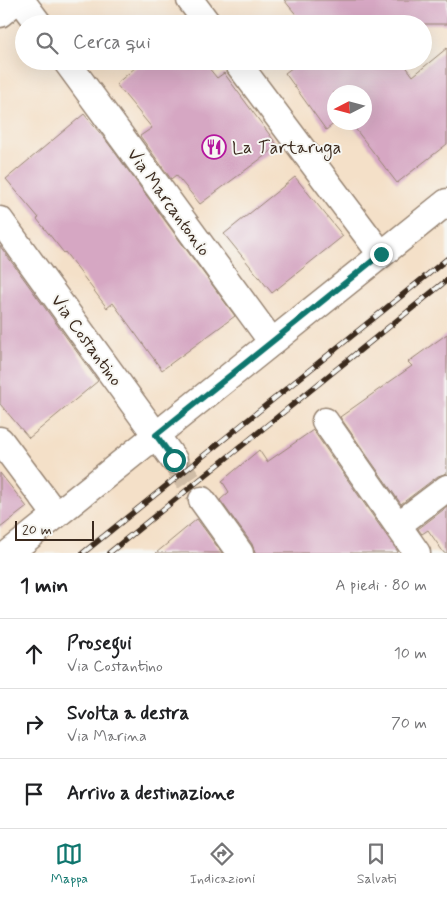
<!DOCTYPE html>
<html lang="it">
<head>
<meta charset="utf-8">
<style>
	body { margin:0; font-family:Mynerve,sans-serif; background:#f6f6f6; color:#202124 }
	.compass { position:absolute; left:327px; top:85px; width:45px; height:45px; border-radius:50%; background:#fff; box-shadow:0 5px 20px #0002; rotate:264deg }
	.scale { position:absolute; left:15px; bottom:12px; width:79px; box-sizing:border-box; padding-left:5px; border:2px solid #3b2a1e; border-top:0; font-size:14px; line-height:18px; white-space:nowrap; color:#3b2a1e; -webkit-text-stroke:4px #f6f6f2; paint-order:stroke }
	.stop { position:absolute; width:15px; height:15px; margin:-11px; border:4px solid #0f766e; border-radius:50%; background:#fff }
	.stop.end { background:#0f766e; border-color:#fff; box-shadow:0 1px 5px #0008 }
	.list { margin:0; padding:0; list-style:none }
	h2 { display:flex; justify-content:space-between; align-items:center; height:65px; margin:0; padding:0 20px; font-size:21px }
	h2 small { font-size:16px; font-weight:400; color:#757577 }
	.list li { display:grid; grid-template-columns:32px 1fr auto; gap:15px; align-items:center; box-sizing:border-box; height:70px; padding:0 20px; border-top:1px solid #e0e0e0 }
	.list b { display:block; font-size:19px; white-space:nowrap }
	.list p { margin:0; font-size:16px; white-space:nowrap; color:#757577 }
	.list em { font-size:16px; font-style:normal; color:#757577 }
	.icon { flex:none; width:28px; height:28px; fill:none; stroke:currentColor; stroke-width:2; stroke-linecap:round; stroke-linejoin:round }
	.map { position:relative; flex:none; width:447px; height:553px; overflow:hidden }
	.search { position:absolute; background:#fff; box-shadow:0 5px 20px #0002; left:15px; right:15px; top:15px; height:55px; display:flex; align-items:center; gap:12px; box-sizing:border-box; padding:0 18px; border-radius:28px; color:#757577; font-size:19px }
	.sheet { height:275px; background:#fff }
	nav { display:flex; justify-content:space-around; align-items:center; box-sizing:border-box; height:70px; border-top:1px solid #e0e0e0; background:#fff; font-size:14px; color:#757577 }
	nav a { display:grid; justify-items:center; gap:2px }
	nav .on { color:#0f766e }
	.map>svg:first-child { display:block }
	.building { fill:#d6a7c3 }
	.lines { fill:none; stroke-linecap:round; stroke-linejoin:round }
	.minor-tunnel { stroke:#cfbca6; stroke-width:26; stroke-dasharray:26 13; stroke-linecap:butt }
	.minor-casing { stroke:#988573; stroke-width:29 }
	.minor { stroke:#fff; stroke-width:26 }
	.rail-casing { stroke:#3b2a1e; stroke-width:5.5 }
	.rail { stroke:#f6f6f2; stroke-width:4; stroke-dasharray:11; stroke-linecap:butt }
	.route { stroke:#0f766e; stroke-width:6 }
	.labels { text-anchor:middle; stroke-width:4; stroke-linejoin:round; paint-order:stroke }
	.poi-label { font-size:18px; fill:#3b2a1e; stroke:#f6f6f2; text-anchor:start }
	.street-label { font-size:18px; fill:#3b2a1e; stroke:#f6f6f2 }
</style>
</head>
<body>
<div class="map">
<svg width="447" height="553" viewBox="0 0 447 553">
	<rect width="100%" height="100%" fill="#f6f6f2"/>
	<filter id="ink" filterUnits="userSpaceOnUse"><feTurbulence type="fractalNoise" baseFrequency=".02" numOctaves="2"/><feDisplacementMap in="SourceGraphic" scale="10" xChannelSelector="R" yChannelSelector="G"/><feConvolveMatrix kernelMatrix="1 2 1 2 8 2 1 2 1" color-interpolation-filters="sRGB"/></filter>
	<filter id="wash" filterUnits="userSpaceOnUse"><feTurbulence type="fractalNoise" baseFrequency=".0096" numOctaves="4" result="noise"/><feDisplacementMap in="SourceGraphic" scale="20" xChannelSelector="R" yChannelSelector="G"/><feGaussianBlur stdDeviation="1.12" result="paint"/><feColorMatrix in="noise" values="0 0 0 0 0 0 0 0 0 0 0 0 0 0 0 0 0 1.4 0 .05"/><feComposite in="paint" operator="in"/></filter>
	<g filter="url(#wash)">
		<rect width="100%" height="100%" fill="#f4e0c8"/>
		<g id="blocks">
			<!-- building -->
			<g class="building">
				<polygon points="284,0 447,0 447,24 304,24"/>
				<polygon points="447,48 447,144 397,183 350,122 364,122 364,92 334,92 334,122 336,122 326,130 285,73 301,61 402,61 413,76"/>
				<polygon points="143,61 203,61 217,78 224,73 278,146 200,204 176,175 171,179 140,136 152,128 116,84"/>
				<polygon points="84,114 105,139 235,316 162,370 113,303 107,308 65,252 64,253 37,219 39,218 6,179"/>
				<polygon points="295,177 343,236 272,293 224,234"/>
				<polygon points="0,246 98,381 29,438 0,404"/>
				<polygon points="447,334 447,473 438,476 401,504 340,417 412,366 408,362"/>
				<polygon points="313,430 398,552 396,553 255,553 252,544 220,500 229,492 222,481 259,450 267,462"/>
				<polygon points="0,473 27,507 0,528"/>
				<polygon points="447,507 447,553 444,553 428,530 422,534 418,529"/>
				<polygon points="197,519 222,553 156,553"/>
			</g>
		</g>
	</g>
	<g filter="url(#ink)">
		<use href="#blocks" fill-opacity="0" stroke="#988573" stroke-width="1"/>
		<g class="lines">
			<!-- minor-tunnel -->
			<polyline class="minor-tunnel" points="174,460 202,500"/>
			<!-- minor casing -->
			<g class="minor-casing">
				<g id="minor">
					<polyline points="21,0 39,24"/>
					<polyline points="190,0 208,24"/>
					<polyline points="0,14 17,0"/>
					<polyline points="66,61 272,342"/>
					<polyline points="236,61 381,254"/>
					<polyline points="0,220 174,460"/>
					<polyline points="325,421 417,553"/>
					<polyline points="0,440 56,515"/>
					<polyline points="202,500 240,553"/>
					<polyline points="398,525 447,488"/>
					<polyline points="9,553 447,202"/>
				</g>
			</g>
			<!-- minor -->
			<use href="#minor" class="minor"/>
			<!-- rail casing -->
			<g class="rail-casing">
				<g id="rail">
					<polyline points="83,553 447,259"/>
					<polyline points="109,553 447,280"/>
				</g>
			</g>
			<!-- rail -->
			<use href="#rail" class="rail"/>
		</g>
	</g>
	<g class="lines" filter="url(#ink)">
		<!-- route -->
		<polyline class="route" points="174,460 156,435 381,254"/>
	</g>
	<!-- icons -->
	<defs>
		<g id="restaurant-ring" transform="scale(1.25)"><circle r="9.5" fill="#f6f6f2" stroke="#b5179e" stroke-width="1.5"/><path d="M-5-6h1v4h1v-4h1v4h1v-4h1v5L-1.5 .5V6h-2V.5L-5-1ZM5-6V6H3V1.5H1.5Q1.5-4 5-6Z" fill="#b5179e"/></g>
	</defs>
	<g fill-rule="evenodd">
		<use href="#restaurant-ring" x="214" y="147"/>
	</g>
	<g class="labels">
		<!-- poi labels -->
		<g class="poi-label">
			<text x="232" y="153">La Tartaruga</text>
		</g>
		<!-- street labels -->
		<g class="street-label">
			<text transform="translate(169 202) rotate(54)" y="6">Via Marcantonio</text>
			<text transform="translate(87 340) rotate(54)" y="6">Via Costantino</text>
		</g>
	</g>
</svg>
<svg class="compass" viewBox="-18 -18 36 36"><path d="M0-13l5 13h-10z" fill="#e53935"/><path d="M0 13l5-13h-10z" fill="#757577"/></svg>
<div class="scale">20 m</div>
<div class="stop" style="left:174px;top:460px"></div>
<div class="stop end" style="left:381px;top:254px"></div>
<div class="search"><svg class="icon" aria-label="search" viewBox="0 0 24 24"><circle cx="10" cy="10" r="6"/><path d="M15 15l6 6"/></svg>Cerca qui</div>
</div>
<section class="sheet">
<h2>1 min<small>A piedi · 80 m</small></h2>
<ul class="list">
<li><svg class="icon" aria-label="ahead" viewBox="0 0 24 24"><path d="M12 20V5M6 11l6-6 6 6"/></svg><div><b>Prosegui</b><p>Via Costantino</p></div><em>10 m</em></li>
<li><svg class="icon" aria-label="right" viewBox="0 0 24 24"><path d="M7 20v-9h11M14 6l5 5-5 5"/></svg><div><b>Svolta a destra</b><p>Via Marina</p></div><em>70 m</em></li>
<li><svg class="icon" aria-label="arrive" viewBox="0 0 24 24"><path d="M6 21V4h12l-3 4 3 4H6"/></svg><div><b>Arrivo a destinazione</b></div></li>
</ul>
</section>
<nav>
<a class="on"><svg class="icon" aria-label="map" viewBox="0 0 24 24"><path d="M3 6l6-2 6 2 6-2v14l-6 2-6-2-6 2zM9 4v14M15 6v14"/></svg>Mappa</a>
<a><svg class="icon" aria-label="directions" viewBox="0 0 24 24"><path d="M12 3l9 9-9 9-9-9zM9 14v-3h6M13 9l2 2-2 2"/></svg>Indicazioni</a>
<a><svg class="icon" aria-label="saved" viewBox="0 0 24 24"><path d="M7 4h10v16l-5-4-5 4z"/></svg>Salvati</a>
</nav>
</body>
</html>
